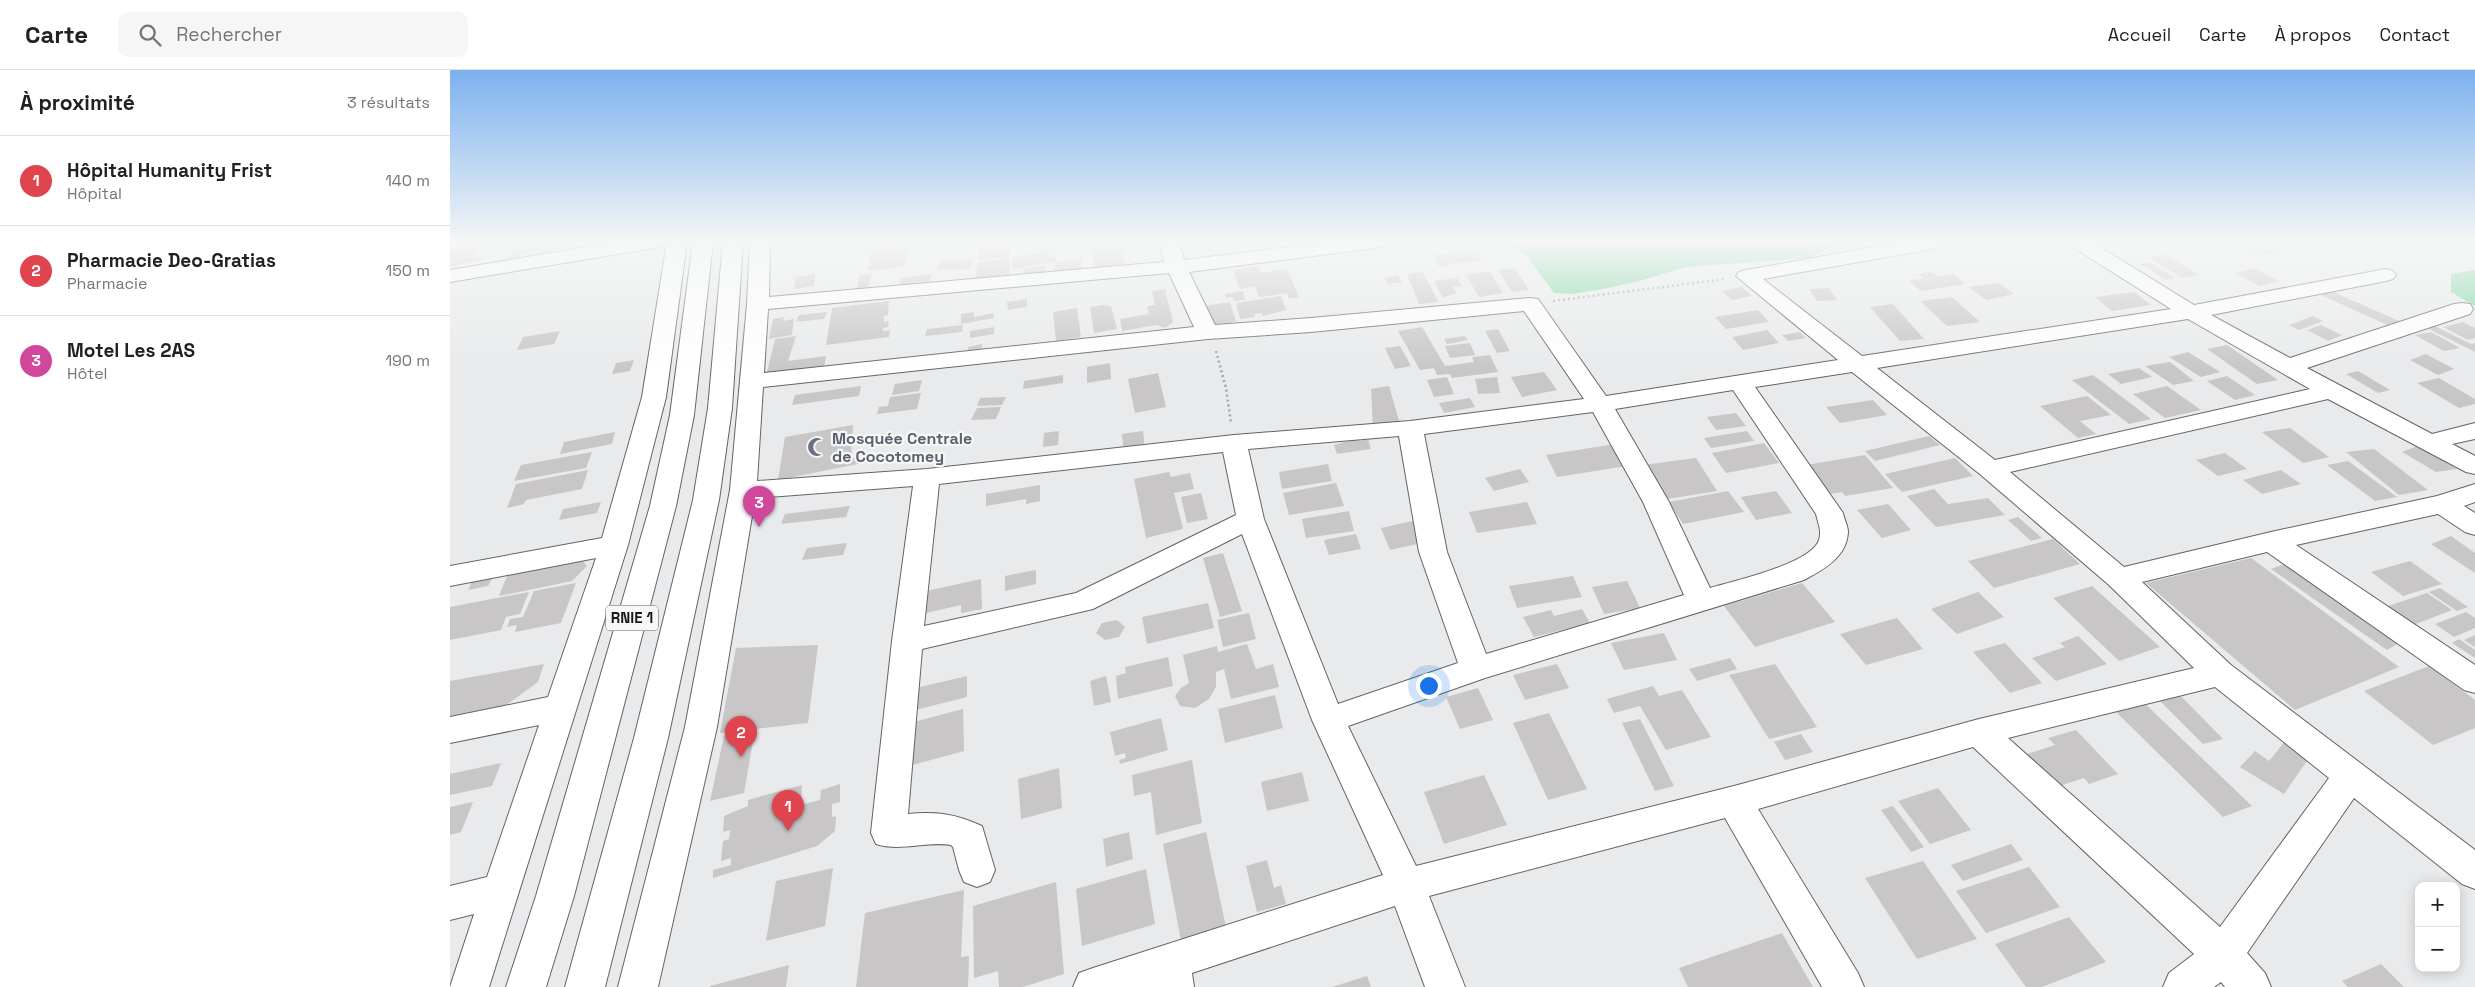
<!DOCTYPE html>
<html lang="fr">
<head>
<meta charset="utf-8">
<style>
	body { margin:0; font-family:"Space Grotesk",sans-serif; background:#f6f6f6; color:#202124 }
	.controls { position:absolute; right:15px; bottom:15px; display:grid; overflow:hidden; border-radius:10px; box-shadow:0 2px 12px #0003 }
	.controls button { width:45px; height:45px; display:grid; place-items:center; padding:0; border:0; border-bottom:1px solid #e0e0e0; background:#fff; color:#202124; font:25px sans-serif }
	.you { position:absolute; left:978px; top:615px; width:18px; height:18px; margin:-12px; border:4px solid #fff; border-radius:50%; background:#1a73e8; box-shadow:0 0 0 8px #1a73e833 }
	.badge { display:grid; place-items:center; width:32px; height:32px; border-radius:50%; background:#1a73e8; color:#fff; font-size:16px; font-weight:700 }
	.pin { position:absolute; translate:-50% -41px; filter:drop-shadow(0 1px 2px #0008) }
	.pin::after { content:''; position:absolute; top:26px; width:18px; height:15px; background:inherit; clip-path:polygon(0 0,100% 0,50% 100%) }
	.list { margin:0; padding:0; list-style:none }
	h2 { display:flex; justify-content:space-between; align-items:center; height:65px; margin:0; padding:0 20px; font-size:21px }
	h2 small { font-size:16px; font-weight:400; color:#757577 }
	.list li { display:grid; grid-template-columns:32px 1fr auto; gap:15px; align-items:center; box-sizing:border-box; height:90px; padding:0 20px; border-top:1px solid #e0e0e0 }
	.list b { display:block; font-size:19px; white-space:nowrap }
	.list p { margin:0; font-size:16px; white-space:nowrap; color:#757577 }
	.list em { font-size:16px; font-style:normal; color:#757577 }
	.icon { flex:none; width:28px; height:28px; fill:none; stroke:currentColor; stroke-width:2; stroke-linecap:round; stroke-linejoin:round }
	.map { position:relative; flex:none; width:2025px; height:917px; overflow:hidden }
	header { display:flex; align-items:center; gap:30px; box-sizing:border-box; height:70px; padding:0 25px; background:#fff; border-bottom:1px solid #e0e0e0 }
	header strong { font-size:24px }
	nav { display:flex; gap:28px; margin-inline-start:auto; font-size:18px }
	.search { width:350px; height:45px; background:#f6f6f6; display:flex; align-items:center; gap:12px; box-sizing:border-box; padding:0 18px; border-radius:10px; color:#757577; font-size:19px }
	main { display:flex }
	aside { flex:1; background:#fff }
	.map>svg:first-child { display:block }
	.green { fill:#7bd5a1 }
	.building { fill:#c8c6c7 }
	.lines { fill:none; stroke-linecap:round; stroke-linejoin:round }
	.minor-casing { stroke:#636465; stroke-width:2 }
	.highway-casing { stroke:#636465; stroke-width:2 }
	.path { stroke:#a3a4a5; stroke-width:2.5; stroke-dasharray:2 3; stroke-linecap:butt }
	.minor { fill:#fff; fill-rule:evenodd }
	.highway { fill:#fff; fill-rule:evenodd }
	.labels { text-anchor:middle; stroke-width:4.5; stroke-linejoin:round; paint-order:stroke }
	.shield { fill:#f7f7f9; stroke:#5b5b5c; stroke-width:1 }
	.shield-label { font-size:15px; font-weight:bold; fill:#181818 }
	.worship-label { font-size:16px; font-weight:bold; fill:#5b616d; stroke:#f7f7f9; text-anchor:start }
</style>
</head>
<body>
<header>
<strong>Carte</strong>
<div class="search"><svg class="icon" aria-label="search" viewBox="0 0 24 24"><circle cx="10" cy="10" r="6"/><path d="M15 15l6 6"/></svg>Rechercher</div>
<nav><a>Accueil</a><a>Carte</a><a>À propos</a><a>Contact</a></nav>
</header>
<main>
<aside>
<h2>À proximité<small>3 résultats</small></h2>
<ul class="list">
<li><span class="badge" style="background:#e0444e">1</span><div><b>Hôpital Humanity Frist</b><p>Hôpital</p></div><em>140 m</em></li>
<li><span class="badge" style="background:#e0444e">2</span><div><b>Pharmacie Deo-Gratias</b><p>Pharmacie</p></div><em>150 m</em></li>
<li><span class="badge" style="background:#d1479c">3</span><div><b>Motel Les 2AS</b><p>Hôtel</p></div><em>190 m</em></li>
</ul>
</aside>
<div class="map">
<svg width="2025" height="917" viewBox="0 0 2025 917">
	<rect width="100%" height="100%" fill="#e9eaeb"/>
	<!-- green -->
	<g class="green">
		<polygon points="1054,172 1380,172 1381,177 1358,188 1235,197 1189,211 1153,219 1121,224 1104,223 1077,186"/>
		<polygon points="2025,200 2025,236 2001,222 2001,204"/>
	</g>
	<!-- building -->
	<g class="building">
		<polygon points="67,172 104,173 121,172 118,178 104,180 98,190 75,193 80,184 71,185 66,194 54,196"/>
		<polygon points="412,172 465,172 465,176 457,177 455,196 418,201 421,180 410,181"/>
		<polygon points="528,172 560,172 560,186 528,190"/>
		<polygon points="589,172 615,172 616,179 604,181 606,192 631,189 632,199 605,203 604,192 563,199 562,188 590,183"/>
		<polygon points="642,172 683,172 683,175 672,177 675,194 644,198"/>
		<polygon points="1805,172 1815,172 1832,181 1812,186 1792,176"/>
		<polygon points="29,175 23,186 33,184 31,190 0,197 0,179"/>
		<polygon points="1028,181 1032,191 998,194 999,197 989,197 985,185"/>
		<polygon points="1715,184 1749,205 1732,208 1698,187"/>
		<polygon points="560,188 559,206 526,210 527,192"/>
		<polygon points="524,189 520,199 486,200 491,191"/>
		<polygon points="1699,192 1725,208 1716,210 1690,194"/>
		<polygon points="595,195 596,204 575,207 574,199"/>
		<polygon points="809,196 811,203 837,199 849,227 839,229 837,223 809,227 805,216 790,219 783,200"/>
		<polygon points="1065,198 1079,220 1062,222 1048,200"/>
		<polygon points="1805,198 1829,211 1809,216 1785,203"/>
		<polygon points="1040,201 1053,223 1029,227 1016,205"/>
		<polygon points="973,202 988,232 969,234 957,204"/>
		<polygon points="1482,202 1488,206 1503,204 1515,214 1471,221 1459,211 1474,208 1469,204"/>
		<polygon points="365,204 364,216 344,219 346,207"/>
		<polygon points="422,204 418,218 406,220 410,205"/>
		<polygon points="481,204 480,211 449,215 451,208"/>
		<polygon points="948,205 952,212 938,214 934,208"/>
		<polygon points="1007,208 1012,216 1003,217 1007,223 993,228 984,211"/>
		<polygon points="1549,213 1564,224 1537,230 1518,217"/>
		<polygon points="1292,217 1302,226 1282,230 1272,221"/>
		<polygon points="1379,218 1387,230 1367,231 1359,219"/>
		<polygon points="715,219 723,252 715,258 706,255 672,261 670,249 699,244 697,236 705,235 702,221"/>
		<polygon points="793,221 795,230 784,231 783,227 776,228 775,224"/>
		<polygon points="1881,221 1956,254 1946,259 1871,225"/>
		<polygon points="1684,222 1701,235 1662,241 1645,227"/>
		<polygon points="831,226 836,240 813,246 812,243 804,244 805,247 790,249 786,233"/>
		<polygon points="1502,227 1530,252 1497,256 1470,231"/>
		<polygon points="577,229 577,237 558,240 557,232"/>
		<polygon points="439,231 438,245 434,246 434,252 439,251 438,257 433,258 433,261 440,260 439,267 376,275 382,238"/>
		<polygon points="780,232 786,251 779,253 780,255 760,256 754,236"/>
		<polygon points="1443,234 1474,269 1450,271 1420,237"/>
		<polygon points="653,235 661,236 667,259 644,263 640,237"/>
		<polygon points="627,238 631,267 606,271 603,242"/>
		<polygon points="1308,240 1319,252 1276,259 1265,247"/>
		<polygon points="377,242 374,249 346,252 349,245"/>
		<polygon points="524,242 524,247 543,243 544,248 511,254 511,244"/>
		<polygon points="1863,246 1873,251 1849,260 1839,255"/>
		<polygon points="334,247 333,251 344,249 342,265 319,269 323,249"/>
		<polygon points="2013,252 2025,258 2025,268 2018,270 1993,257"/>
		<polygon points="513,255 512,262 475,266 477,259"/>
		<polygon points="1871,255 1892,265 1878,271 1857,260"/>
		<polygon points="1985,256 2021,274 2025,273 2025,282 1977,258"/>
		<polygon points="544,257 544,264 520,268 520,261"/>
		<polygon points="972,257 995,296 1024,292 1022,287 1040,285 1048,302 1002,308 1000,304 987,305 984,298 970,300 948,261"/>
		<polygon points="1048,259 1060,281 1047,283 1035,261"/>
		<polygon points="1317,260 1329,273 1293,280 1282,267"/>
		<polygon points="110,261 104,274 67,280 73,267"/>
		<polygon points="1350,262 1356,268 1338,271 1332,265"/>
		<polygon points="1981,262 2010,278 1994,281 1965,265"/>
		<polygon points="346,266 338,291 376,286 374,298 316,306 325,269"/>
		<polygon points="1015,266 1018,270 997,274 994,269"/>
		<polygon points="1020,273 1025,285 1000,288 995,276"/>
		<polygon points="532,274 532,283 518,286 518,277"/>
		<polygon points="1777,275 1828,310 1807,314 1757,279"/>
		<polygon points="950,276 961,296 945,299 935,278"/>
		<polygon points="1738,282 1770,302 1751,307 1719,287"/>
		<polygon points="1976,284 2004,299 1988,305 1960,290"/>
		<polygon points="184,290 180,301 162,304 166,293"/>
		<polygon points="1720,292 1744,311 1723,315 1695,296"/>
		<polygon points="660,293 661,309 637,313 637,297"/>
		<polygon points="1689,298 1702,307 1671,314 1658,304"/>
		<polygon points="1908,301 1940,320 1928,323 1896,304"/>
		<polygon points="1094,302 1107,320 1072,327 1061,307"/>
		<polygon points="708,303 716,337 685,343 678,309"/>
		<polygon points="613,305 613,313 573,319 574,311"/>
		<polygon points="1643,305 1701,349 1679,354 1622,310"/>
		<polygon points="1777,306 1805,325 1785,330 1757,311"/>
		<polygon points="997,307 1004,324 984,327 977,310"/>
		<polygon points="1047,307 1050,323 1028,324 1025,309"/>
		<polygon points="1989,308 2025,329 2025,334 2009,338 1967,313"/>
		<polygon points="472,310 469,321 442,325 445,314"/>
		<polygon points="411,316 409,326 342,335 345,325"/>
		<polygon points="939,316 950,354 923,359 921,319"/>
		<polygon points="1717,316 1751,340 1715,348 1683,324"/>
		<polygon points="471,323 467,339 427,344 429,337 438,336 440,327"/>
		<polygon points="1637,326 1661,345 1630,351 1646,364 1628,368 1590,336"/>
		<polygon points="556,327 552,335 527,336 530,328"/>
		<polygon points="1020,328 1025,337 994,343 989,333"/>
		<polygon points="1423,330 1437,345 1390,353 1376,337"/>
		<polygon points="551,337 546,349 521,350 527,338"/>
		<polygon points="1286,343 1296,356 1266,360 1257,347"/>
		<polygon points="403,355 401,388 409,387 408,394 328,410 335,367"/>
		<polygon points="1840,358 1879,387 1853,393 1812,362"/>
		<polygon points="609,361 608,375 593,377 594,363"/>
		<polygon points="693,361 695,381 674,385 672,364"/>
		<polygon points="1297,361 1304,371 1261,378 1254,368"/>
		<polygon points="165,362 162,374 110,384 114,372"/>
		<polygon points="1479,366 1490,375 1425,391 1415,381"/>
		<polygon points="908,368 909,371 918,369 921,379 887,384 884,375"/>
		<polygon points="1314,373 1329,393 1276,403 1262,383"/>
		<polygon points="1165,374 1177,396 1107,407 1096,385"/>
		<polygon points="1968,376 2007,399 1986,402 1952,382"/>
		<polygon points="1924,379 1978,420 1949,425 1896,382"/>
		<polygon points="142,382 136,398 64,411 71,395"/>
		<polygon points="1775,383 1797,399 1768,406 1746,390"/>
		<polygon points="1415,385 1443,418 1395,426 1392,422 1379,424 1356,395"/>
		<polygon points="1246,388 1267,421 1211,430 1193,395"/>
		<polygon points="1505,388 1523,406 1452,422 1435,404"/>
		<polygon points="1898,391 1947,427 1925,431 1877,395"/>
		<polygon points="878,394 882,411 832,419 829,402"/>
		<polygon points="1070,399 1079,412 1044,421 1035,408"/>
		<polygon points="138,400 132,419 76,430 74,434 57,438 66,414"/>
		<polygon points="1831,400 1851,414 1812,424 1793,410"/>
		<polygon points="719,402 721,407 740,403 744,419 724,423 733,459 696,468 684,409"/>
		<polygon points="886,413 894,436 839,445 833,423"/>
		<polygon points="590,415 590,431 576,434 576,429 536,436 536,424"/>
		<polygon points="1484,419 1498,434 1538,428 1555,445 1486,457 1457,426"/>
		<polygon points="1278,421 1294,442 1233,454 1219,432"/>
		<polygon points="1326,421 1342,443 1306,450 1291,427"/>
		<polygon points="751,423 758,449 737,453 731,427"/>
		<polygon points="151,432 147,443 109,450 113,439"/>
		<polygon points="1077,432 1087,454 1027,463 1019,442"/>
		<polygon points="1438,434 1461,460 1432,468 1407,440"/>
		<polygon points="400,436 396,447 331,454 335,444"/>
		<polygon points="899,441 904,461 856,468 852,449"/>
		<polygon points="1568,447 1592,468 1581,471 1558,450"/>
		<polygon points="967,450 976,472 940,480 931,458"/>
		<polygon points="906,464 911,479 879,485 874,470"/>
		<polygon points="2001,466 2025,483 2025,503 1981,474"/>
		<polygon points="1603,469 1630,494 1544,518 1518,491"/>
		<polygon points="397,473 393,485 352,490 357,478"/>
		<polygon points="773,483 792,541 770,547 753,488"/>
		<polygon points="130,488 137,496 122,511 49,526 59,501"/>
		<polygon points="1801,488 1949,597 1845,640 1696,513"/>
		<polygon points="1960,491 1992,514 1953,526 1921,502"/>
		<polygon points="1840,492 1956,569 1937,580 1821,499"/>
		<polygon points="586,500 586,514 555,521 555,506"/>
		<polygon points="44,505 38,516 18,520 23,509"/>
		<polygon points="1123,506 1132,527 1067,538 1059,516"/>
		<polygon points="531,509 532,539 511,543 511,535 467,545 467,523"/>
		<polygon points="1177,511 1190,538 1154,544 1142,517"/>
		<polygon points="126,513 111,553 65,562 67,555 57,557 60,549 73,547 84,521"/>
		<polygon points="1352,513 1385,552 1305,577 1274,536"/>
		<polygon points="1642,516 1710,577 1669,591 1603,528"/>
		<polygon points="1990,518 2018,537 2007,541 1979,522"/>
		<polygon points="79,522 70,544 56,547 51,560 0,570 0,537"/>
		<polygon points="1528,522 1554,547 1507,564 1481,539"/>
		<polygon points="1977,523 2002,540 1958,557 1932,538"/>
		<polygon points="758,533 764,558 697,574 692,547"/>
		<polygon points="1132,539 1140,553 1084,567 1073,547 1101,540 1104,546"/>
		<polygon points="2016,542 2025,548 2025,558 2004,567 1985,554"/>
		<polygon points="799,543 806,569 773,577 767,550"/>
		<polygon points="1447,548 1473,579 1416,595 1390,564"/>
		<polygon points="667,550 675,557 669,567 655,570 646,563 652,553"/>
		<polygon points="1214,563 1227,590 1174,600 1161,573"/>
		<polygon points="2025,565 2025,577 2014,570"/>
		<polygon points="1628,566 1657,594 1606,611 1582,588 1615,577 1610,573"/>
		<polygon points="2009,569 2025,580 2025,588 2002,573"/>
		<polygon points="1555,573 1592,613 1560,623 1523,582"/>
		<polygon points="797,574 806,599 823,594 829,617 781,629 774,599 766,602 766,617 759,629 745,638 730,636 725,626 731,618 739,613 733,585 767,576 768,582"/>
		<polygon points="368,575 358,653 270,663 286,578"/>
		<polygon points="718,587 723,616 668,629 666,606 676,603 675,597"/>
		<polygon points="1280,588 1287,599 1247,611 1239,599"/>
		<polygon points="94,594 88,612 52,638 0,649 0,611"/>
		<polygon points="1107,594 1119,618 1075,630 1063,605"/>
		<polygon points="1325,594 1367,657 1319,669 1279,605"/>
		<polygon points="1979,596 2025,630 2025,658 1983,675 1914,621"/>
		<polygon points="517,606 517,627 457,642 457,620"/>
		<polygon points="656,606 661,632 644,636 640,611"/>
		<polygon points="1203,616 1209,626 1232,620 1261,667 1216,680 1190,636 1164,643 1157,629"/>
		<polygon points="1028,618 1043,650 1010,659 996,627"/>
		<polygon points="1723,618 1773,669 1753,674 1703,624"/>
		<polygon points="825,625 833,658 775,673 768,639"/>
		<polygon points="1689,628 1802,736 1773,747 1661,637"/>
		<polygon points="513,639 514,681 455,697 456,654"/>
		<polygon points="1099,643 1137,719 1098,730 1063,653"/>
		<polygon points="711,648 718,680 670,694 669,690 676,688 675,683 665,686 660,662"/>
		<polygon points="1190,649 1224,716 1205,721 1172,653"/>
		<polygon points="305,659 294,723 260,731 274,666"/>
		<polygon points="1626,660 1668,704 1639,714 1634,708 1603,718 1574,685 1605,675 1598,668"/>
		<polygon points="1351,664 1363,682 1335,690 1324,672"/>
		<polygon points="1837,669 1861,685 1834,724 1790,697 1805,681 1819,691"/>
		<polygon points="742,690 752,753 706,765 701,722 684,726 682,705"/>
		<polygon points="51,693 42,716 0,725 0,704"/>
		<polygon points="609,698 612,738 571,749 568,709"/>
		<polygon points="852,702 859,731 817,741 811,712"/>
		<polygon points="1034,705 1057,755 994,774 974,722"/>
		<polygon points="390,714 390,732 382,734 382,747 386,746 385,761 367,776 263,808 263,800 281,795 281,788 271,791 273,771 279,769 280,760 273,762 274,746 298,736 298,730 352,715 351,735 370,730 371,720"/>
		<polygon points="1488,718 1521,760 1480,774 1448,731"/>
		<polygon points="23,732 11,762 0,765 0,737"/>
		<polygon points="1443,736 1474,777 1461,782 1431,740"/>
		<polygon points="679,762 683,789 656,797 653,769"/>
		<polygon points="756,762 778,867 733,882 713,774"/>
		<polygon points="1561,774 1573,790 1513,811 1501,795"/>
		<polygon points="817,790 824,818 831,815 836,834 807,842 796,796"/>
		<polygon points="1473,791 1527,869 1467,889 1415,808"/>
		<polygon points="1579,797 1610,837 1536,863 1506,821"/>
		<polygon points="383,798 375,856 316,871 326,811"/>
		<polygon points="696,799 705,854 632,876 626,819"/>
		<polygon points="606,812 614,904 573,917 549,917 548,901 524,908 523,836"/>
		<polygon points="514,820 511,887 519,886 518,917 406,917 415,843"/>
		<polygon points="1619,847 1656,892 1592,917 1576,917 1545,874"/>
		<polygon points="1332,863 1363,917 1238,917 1229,898"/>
		<polygon points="1931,894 1954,917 1898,917 1892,911"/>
		<polygon points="339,895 336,917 260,917 260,916"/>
		<polygon points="917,906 921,917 882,917"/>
	</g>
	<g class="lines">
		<!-- minor casing -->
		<g class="minor-casing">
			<g id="minor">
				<polygon points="166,172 214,172 211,176 204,178 0,212 0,200"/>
				<polygon points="217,172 237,172 216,327 178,475 39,917 0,917 24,844 0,850 0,816 37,807 89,655 0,673 0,647 98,627 146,488 0,516 0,496 152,468 192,327"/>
				<path d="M300,172H320L319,227L714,192L710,172H730L734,190L879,172H936L933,176L926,178L739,202L765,255L861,248L1080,228L1088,229L1156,326L1388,290L1286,206L1289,202L1296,200L1452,172H1498L1495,176L1488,178L1313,209L1412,286L1721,239L1621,176L1618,172H1642L1744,235L1936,199L1943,201L1946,205L1943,209L1936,211L1761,245L1840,288L2004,234L2012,233L2020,234L2023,239L2020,244L1857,298L1982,364L2025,353V369L2002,374L2025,386V404L2016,402L1878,329L1560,402L1674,497L1821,462L1987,426L2025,414V432L2014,436L2025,443V465L2015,462L1988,444L1846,475L2025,595V623L2014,620L1817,482L1692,512L1781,595L2025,780V819L2012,814L1904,728L1797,883L1815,903L1821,917H1775L1771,912L1764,917H1713L1719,903L1744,884L1523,677L1308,739L1408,903L1414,917H1372L1275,748L979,826L1015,917H975L945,836L742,903L744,917H623L629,903L643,898L933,805L862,650L792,464L643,539L472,579L458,744C485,741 507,744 532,756L545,800L540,812L527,817L514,812L509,800L503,777L501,775C476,771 450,782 426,774L421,763L442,571L463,416L305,428L267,657L208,917H168L235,657L280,420L297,234ZM719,203L744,257L314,303L318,239ZM1074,241L1134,329L960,351L784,365L477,399L307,411L313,317L758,269L861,262ZM1738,249L1860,319L1545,390L1427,298ZM1402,302L1531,405L1659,515L1744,598L1529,649L1284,716L966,796L898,656L1035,608L1354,510C1373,500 1397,487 1398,462C1398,456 1394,449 1393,443L1305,317ZM1283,320L1366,444C1368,453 1372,461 1369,470C1361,494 1283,511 1260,518L1219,432L1165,339ZM1143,342L1193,432L1234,525L1036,584L997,482L974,364ZM949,366L969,482L1008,593L888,634L814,449L798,379ZM773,382L786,445L626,523L474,556L489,414ZM1765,617L1879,708L1770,857L1558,668Z"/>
			</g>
		</g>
		<!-- highway casing -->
		<g class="highway-casing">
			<g id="highway">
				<polygon points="243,172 263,172 244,345 226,436 124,826 96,917 56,917 86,826 200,436 220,345"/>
				<polygon points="273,172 293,172 282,338 269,430 218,668 155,917 115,917 184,668 243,430 258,338"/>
			</g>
		</g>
		<!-- path -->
		<g class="path">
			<polyline points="1103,231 1275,209"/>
			<polyline points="766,281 776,318 781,353"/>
		</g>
		<!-- minor -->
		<use href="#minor" class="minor"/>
		<!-- highway -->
		<use href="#highway" class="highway"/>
	</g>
	<!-- sky -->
	<linearGradient id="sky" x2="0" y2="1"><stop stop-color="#7bb1ef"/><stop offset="0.57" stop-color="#f5f6f6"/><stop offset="1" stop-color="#f5f6f6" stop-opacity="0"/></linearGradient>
	<rect width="2025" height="301" fill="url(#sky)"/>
	<!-- icons -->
	<defs>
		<g id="mosque-bare" transform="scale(1.5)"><path d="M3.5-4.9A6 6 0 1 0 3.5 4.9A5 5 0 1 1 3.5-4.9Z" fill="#6b7280" stroke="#f7f7f9" stroke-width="2.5" paint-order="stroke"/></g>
	</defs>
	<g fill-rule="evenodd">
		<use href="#mosque-bare" x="367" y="377"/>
	</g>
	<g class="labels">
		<!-- shield labels -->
		<rect class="shield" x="156" y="535.5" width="52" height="25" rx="4"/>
		<g class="shield-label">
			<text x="182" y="553">RNIE 1</text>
		</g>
		<!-- worship labels -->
		<g class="worship-label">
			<text x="382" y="374">Mosquée Centrale<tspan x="382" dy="18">de Cocotomey</tspan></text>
		</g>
	</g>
</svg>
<div class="controls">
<button>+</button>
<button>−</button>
</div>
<div class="you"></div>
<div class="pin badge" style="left:338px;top:761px;background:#e0444e">1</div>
<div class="pin badge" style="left:291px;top:687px;background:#e0444e">2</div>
<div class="pin badge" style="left:309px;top:457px;background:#d1479c">3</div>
</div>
</main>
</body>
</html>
